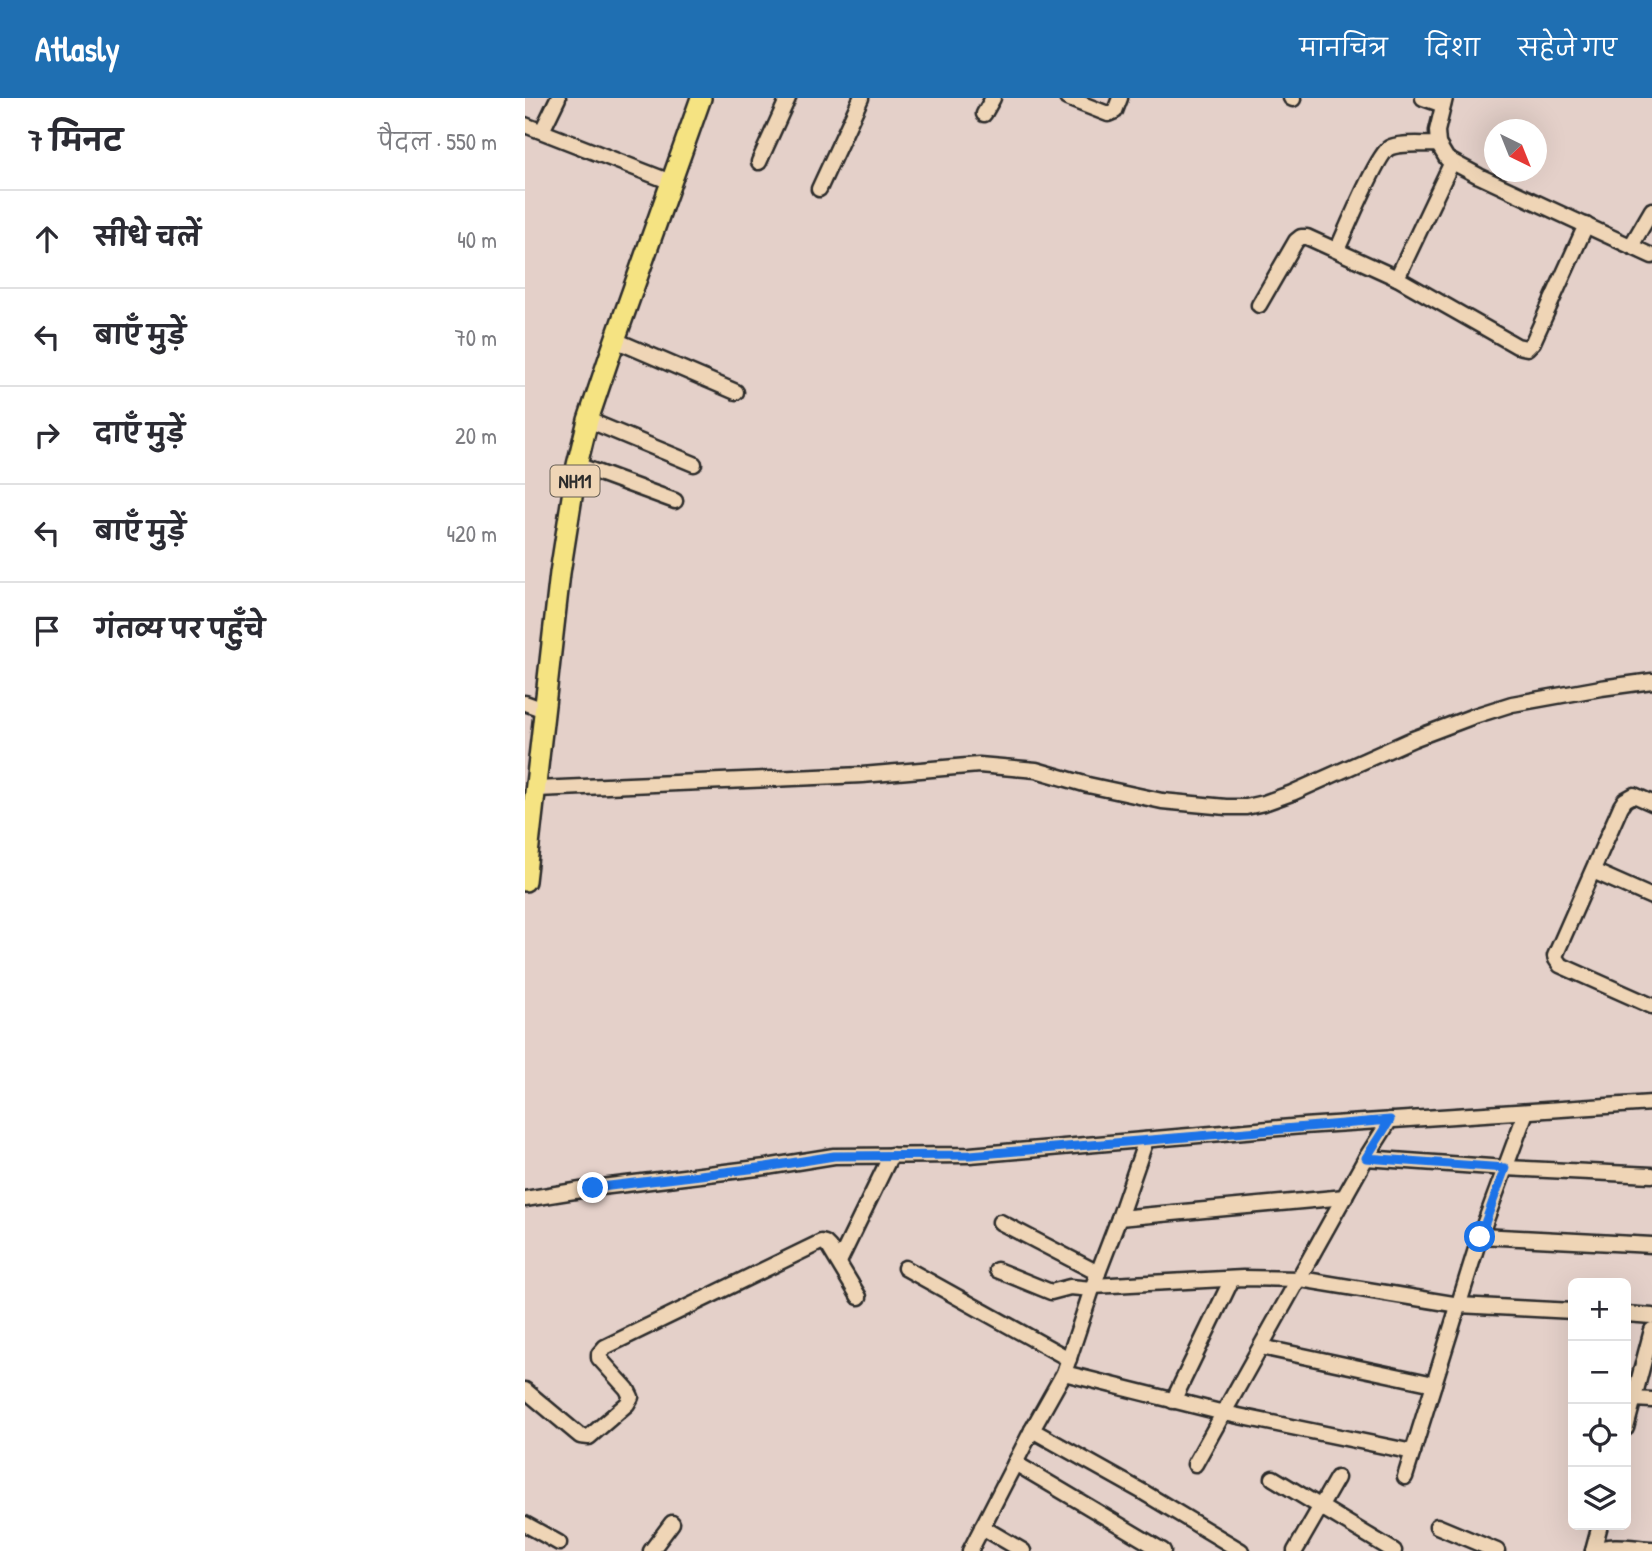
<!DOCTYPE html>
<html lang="hi">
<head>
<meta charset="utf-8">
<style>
	body { margin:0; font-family:"Patrick Hand","Playpen Sans Deva",sans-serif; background:#f7f7f7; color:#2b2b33 }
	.controls { position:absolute; right:21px; bottom:21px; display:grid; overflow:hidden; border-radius:10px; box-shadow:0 7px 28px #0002 }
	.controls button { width:63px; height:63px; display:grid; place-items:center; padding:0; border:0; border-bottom:2px solid #e1e1e2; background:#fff; color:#2b2b33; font:35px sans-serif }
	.compass { position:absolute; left:959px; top:21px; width:63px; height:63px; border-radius:50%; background:#fff; box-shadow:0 7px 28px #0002; rotate:137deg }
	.stop { position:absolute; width:21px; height:21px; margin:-16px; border:5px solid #1a73e8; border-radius:50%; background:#fff }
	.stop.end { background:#1a73e8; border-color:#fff; box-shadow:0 2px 7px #0008 }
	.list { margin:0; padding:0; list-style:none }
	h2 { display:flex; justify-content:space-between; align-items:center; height:91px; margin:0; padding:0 28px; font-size:30px }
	h2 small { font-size:23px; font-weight:400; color:#7c7c81 }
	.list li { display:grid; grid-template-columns:46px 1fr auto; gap:21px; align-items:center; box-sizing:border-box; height:98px; padding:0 28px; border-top:2px solid #e1e1e2 }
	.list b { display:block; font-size:26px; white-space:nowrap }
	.list em { font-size:23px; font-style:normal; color:#7c7c81 }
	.icon { flex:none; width:38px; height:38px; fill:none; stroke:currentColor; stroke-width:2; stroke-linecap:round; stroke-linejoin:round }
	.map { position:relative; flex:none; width:1127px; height:1453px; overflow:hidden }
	header { display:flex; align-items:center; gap:42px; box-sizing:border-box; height:98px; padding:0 35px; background:#1f6fb2; color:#fff }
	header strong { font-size:33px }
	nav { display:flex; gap:38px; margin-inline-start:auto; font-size:24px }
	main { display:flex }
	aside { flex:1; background:#fff }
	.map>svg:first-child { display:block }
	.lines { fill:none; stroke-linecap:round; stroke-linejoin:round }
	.minor-casing { stroke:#2b2b2b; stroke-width:19 }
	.highway-casing { stroke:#2b2b2b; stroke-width:24 }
	.minor { stroke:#efd5b6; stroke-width:14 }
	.highway { stroke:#f5e382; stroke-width:19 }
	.route { stroke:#1a73e8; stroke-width:9 }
	.labels { text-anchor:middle; stroke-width:5; stroke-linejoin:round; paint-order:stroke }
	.shield { fill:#efd5b6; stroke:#665e55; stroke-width:2 }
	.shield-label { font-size:19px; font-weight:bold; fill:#2b2b2b }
</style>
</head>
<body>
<header>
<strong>Atlasly</strong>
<nav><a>मानचित्र</a><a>दिशा</a><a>सहेजे गए</a></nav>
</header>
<main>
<aside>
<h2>7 मिनट<small>पैदल · 550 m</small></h2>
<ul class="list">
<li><svg class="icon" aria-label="ahead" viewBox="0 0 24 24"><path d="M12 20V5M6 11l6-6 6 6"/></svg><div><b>सीधे चलें</b></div><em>40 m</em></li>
<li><svg class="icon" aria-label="left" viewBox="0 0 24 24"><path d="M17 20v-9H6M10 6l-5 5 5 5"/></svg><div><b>बाएँ मुड़ें</b></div><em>70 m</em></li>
<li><svg class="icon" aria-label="right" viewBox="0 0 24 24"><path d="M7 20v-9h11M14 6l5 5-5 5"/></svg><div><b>दाएँ मुड़ें</b></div><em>20 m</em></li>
<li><svg class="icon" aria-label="left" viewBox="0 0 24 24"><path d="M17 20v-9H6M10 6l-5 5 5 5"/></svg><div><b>बाएँ मुड़ें</b></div><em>420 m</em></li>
<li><svg class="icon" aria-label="arrive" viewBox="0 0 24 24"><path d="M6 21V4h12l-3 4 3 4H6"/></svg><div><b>गंतव्य पर पहुँचे</b></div></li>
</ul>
</aside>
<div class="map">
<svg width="1127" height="1453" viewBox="0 0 1127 1453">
	<rect width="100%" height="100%" fill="#e4d0c9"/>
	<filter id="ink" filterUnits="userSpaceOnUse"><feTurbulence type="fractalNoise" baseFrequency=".0143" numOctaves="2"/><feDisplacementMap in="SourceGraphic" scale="14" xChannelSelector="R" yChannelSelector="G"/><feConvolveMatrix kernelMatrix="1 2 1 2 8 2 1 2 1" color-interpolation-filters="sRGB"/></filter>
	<g filter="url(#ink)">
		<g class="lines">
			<!-- minor casing -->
			<g class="minor-casing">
				<g id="minor">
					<polyline points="542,0 583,16 590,13 595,0"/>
					<polyline points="766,0 768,1"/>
					<polyline points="898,0 918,7"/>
					<polyline points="920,0 912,33 913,46 922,61 954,78 1127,158"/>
					<polyline points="459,16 468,0"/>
					<polyline points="0,27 146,84"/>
					<polyline points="17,33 33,0"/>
					<polyline points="234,64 263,0"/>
					<polyline points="294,91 336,0"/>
					<polyline points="1106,148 1127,112"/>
					<path d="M812,152C820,135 852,57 864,50C874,44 900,47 913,46"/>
					<polyline points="872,180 927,64"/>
					<polyline points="734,207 771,143 776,139 782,139 872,180 992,248 1002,250 1008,244 1061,127"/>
					<polyline points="90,242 211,294"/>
					<polyline points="63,322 169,366"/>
					<polyline points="52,367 150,403"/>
					<polyline points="0,605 19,612"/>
					<polyline points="12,691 337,677 454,667 511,672 563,687 637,703 701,709 721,709 739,705 767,695 888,641 949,618 987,606 1076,590 1127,583"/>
					<polyline points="1127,705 1109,697 1100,702 1096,708 1030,858 1031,861 1035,867 1127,908"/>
					<polyline points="1068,773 1127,799"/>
					<polyline points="841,1060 980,1070 1127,1077"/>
					<polyline points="0,1101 68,1090 241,1069 309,1058 445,1057 778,1028 1127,1005"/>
					<polyline points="594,1120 820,1099"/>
					<polyline points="475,1124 573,1175"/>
					<polyline points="955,1138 1127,1147"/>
					<polyline points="314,1164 366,1057"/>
					<polyline points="380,1170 544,1261"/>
					<polyline points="472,1172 526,1194 545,1189 567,1191"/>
					<polyline points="568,1188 718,1180 775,1181 934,1207 1048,1213"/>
					<polyline points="1101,1216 1127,1218"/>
					<polyline points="736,1249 909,1286"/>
					<polyline points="539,1275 699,1315 888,1354"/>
					<polyline points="0,1292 55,1338 64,1339 102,1306 106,1299 102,1291 74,1260 74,1256 80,1249 296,1144 300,1145 304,1149 334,1199"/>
					<polyline points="1108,1301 1127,1302"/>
					<polyline points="648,1303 707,1181"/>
					<polyline points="1101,1330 1127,1232"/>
					<polyline points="507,1332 618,1394 716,1453"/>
					<polyline points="490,1365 638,1453"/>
					<polyline points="670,1366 841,1060 865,1022"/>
					<polyline points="880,1379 955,1138 1001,1014"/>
					<polyline points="748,1380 869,1453"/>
					<polyline points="0,1426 34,1445"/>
					<polyline points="912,1428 972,1453"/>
					<polyline points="457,1429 498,1453"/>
					<polyline points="126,1453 147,1425"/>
					<polyline points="445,1453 507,1332 539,1275 568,1188 594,1120 621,1042"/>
					<polyline points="770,1453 812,1380"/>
					<path d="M1068,1453C1085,1445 1108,1450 1127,1451"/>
					<polyline points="1068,1453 1075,1427"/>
				</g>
			</g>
			<!-- highway casing -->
			<g class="highway-casing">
				<polyline id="highway" points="0,783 35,475 52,367 63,322 90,242 176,0"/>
			</g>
			<!-- minor -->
			<use href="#minor" class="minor"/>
			<!-- highway -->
			<use href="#highway" class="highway"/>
		</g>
	</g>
	<g class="lines" filter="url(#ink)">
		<!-- route -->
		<polyline class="route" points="68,1090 241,1069 309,1058 445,1057 865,1022 841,1060 980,1070 955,1139"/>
	</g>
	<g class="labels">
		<!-- shield labels -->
		<rect class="shield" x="25.5" y="367.5" width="49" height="31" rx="5"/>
		<g class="shield-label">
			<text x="50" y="390">NH11</text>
		</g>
	</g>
</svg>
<div class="controls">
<button>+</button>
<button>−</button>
<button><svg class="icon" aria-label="locate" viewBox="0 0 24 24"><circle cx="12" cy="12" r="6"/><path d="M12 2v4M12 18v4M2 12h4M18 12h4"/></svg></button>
<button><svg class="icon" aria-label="layers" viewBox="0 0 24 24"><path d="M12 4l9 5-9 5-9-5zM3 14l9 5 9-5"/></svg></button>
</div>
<svg class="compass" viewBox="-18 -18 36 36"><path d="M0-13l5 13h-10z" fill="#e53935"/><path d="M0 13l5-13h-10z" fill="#7c7c81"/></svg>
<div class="stop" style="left:955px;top:1139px"></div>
<div class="stop end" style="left:68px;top:1090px"></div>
</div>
</main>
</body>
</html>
